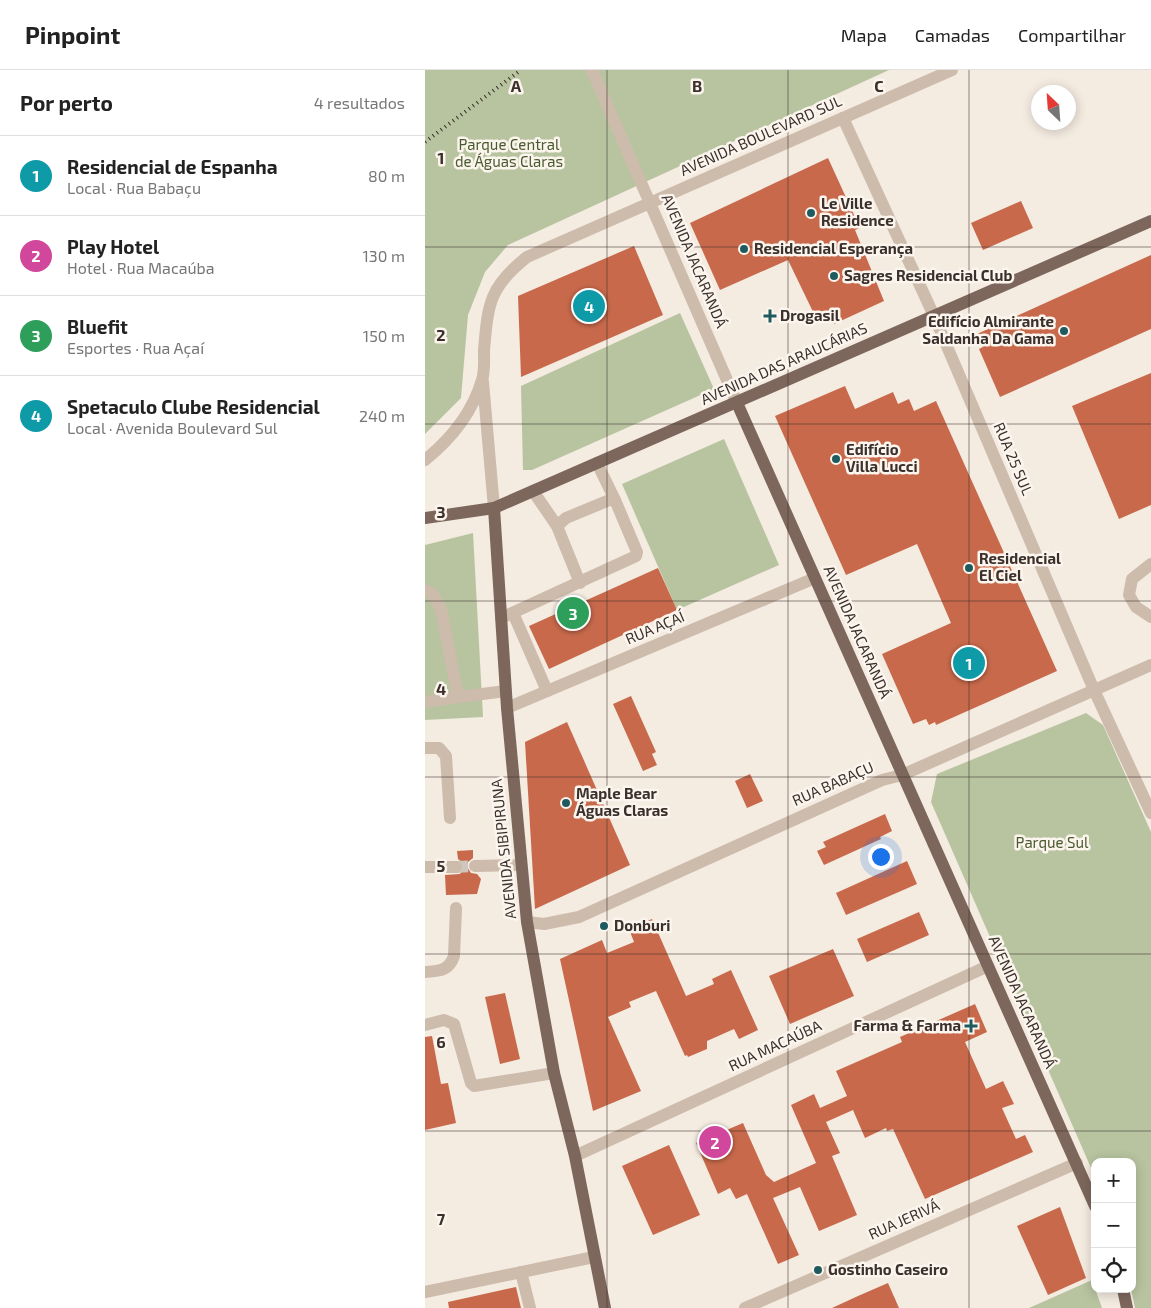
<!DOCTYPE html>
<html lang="pt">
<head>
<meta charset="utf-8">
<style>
	body { margin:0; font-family:"Exo 2",sans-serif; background:#f6f6f6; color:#222 }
	.controls { position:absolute; right:15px; bottom:15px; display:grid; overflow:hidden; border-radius:10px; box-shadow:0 2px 12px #0003 }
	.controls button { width:45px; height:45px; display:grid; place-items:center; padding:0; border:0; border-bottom:1px solid #e0e0e0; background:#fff; color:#222; font:25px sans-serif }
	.compass { position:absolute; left:606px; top:15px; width:45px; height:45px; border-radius:50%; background:#fff; box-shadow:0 2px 12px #0003; rotate:335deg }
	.you { position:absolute; left:455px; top:786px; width:18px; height:18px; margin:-12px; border:4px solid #fff; border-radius:50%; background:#1a73e8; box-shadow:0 0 0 8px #1a73e833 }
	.badge { display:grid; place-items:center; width:32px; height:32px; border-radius:50%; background:#1f5a5e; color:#fff; font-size:16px; font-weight:700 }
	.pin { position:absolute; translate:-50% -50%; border:2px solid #fff; box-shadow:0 1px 5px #0006 }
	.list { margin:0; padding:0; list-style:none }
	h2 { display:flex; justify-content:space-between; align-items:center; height:65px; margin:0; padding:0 20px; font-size:21px }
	h2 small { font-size:16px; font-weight:400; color:#767676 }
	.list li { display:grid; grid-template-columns:32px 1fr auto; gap:15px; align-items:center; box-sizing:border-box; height:80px; padding:0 20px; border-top:1px solid #e0e0e0 }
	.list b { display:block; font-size:19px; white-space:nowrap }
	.list p { margin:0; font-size:16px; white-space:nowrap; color:#767676 }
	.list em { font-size:16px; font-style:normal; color:#767676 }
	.icon { flex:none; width:28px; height:28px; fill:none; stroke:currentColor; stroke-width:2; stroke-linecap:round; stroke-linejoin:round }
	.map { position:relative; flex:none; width:726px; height:1238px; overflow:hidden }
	header { display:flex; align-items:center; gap:30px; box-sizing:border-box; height:70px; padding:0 25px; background:#fff; border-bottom:1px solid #e0e0e0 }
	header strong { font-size:24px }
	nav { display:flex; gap:28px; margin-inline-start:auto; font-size:18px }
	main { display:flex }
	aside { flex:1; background:#fff }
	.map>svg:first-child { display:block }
	.green { fill:#b8c4a0 }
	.building { fill:#c8694b }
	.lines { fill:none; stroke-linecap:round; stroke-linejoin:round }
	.minor-tunnel { stroke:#cfc6bd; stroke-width:12; stroke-dasharray:12 6; stroke-linecap:butt }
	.minor { stroke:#cdbbac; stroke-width:12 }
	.major { stroke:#7d675c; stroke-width:12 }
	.rail { stroke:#3b302b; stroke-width:4; stroke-dasharray:1 4; stroke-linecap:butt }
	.grid { fill:none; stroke:#3b302b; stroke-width:1; stroke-opacity:0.55 }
	.poi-dot { fill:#1f5a5e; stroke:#fbf5ee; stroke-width:2 }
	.labels { text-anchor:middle; stroke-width:5; stroke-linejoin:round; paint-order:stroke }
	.street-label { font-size:15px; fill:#3b302b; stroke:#fbf5ee }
	.park-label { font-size:15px; fill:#4a5a2e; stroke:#fbf5ee }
	.poi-label { font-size:15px; font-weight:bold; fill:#3b302b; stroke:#fbf5ee; text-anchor:start }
	.grid-label { font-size:16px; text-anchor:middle; font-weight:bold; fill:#3b302b; stroke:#fbf5ee; stroke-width:5; stroke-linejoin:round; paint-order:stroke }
</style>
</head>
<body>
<header>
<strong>Pinpoint</strong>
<nav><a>Mapa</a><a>Camadas</a><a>Compartilhar</a></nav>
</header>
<main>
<aside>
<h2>Por perto<small>4 resultados</small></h2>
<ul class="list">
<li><span class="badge" style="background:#0f9aa8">1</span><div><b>Residencial de Espanha</b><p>Local · Rua Babaçu</p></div><em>80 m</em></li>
<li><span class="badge" style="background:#d1479c">2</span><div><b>Play Hotel</b><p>Hotel · Rua Macaúba</p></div><em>130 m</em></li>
<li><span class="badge" style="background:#2e9e5b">3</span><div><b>Bluefit</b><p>Esportes · Rua Açaí</p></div><em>150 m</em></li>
<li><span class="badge" style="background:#0f9aa8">4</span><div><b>Spetaculo Clube Residencial</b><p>Local · Avenida Boulevard Sul</p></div><em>240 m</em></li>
</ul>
</aside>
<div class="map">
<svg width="726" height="1238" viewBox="0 0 726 1238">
	<rect width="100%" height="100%" fill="#f4ebe1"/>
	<!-- green -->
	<g class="green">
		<polygon points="0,0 464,0 83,175 60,202 43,245 36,328 0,364"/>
		<polygon points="255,243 289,319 107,400 98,400 96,316"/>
		<polygon points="299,369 354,495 252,540 197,414"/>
		<polygon points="48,463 58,647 0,650 0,475"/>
		<polygon points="661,643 678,655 726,762 726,1238 710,1238 706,1219 707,1092 670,1092 670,1107 506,732 512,704"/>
		<polygon points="667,1210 677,1238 604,1238"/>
	</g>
	<!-- building -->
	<g class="building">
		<polygon points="403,88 435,158 430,160 459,231 409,254 404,243 391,248 363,190 295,220 265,153"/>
		<polygon points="596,131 608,158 558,180 546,153"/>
		<polygon points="209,176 238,245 96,307 93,226"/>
		<polygon points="726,185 726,259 575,327 554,279 558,277 552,264"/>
		<polygon points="726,303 726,435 694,449 647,336"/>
		<polygon points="420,316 430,339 468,322 473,334 484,329 489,341 511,331 632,601 511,655 510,652 504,655 501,649 488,654 457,584 526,553 492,474 421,505 350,346"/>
		<polygon points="233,498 252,540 124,599 104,556"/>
		<polygon points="206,626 231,682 227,684 232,695 218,701 188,634"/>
		<polygon points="142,652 205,795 110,839 100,672"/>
		<polygon points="325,704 338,731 322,738 310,711"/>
		<polygon points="460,744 467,761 455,767 456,769 399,795 392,781 401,777 398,772"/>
		<polygon points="48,780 48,788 43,792 42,797 46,803 52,804 56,809 52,824 21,825 20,805 35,804 39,797 38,793 33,789 32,781"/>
		<polygon points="482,791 492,814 421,845 411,823"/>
		<polygon points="494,842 504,865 442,892 432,869"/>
		<polygon points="227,849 261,926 289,914 287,909 306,900 333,960 314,969 309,959 282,971 282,979 263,987 262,985 260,986 231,921 204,932 206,937 183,947 216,1021 168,1041 135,889 177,870 182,883 209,872 204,859"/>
		<polygon points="408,879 429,926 365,954 344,906"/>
		<polygon points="80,923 95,989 75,994 60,927"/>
		<polygon points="550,934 562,962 540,972 561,1019 578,1011 589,1034 577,1038 591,1069 600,1065 608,1082 500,1129 468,1059 462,1061 461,1058 440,1068 428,1040 401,1052 415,1083 407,1086 432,1145 394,1161 375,1117 348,1128 374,1185 353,1194 322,1124 311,1129 305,1118 293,1124 271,1073 318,1053 341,1105 349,1112 391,1093 366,1035 389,1024 395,1038 422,1026 411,1001 477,972 475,967"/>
		<polygon points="7,966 16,1014 23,1013 31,1053 0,1060 0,967"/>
		<polygon points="244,1075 275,1145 228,1165 197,1096"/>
		<polygon points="635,1137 661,1208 623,1225 592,1156"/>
		<polygon points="463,1213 474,1238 407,1238 433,1226"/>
		<polygon points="91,1217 96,1238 24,1238 23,1232"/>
	</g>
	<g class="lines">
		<!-- minor-tunnel -->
		<polyline class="minor-tunnel" points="31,797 50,796"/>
		<!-- minor -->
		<g class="minor">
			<polyline points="167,0 312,333"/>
			<polyline points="418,48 509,246 669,620 726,743"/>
			<polyline points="58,312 69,438"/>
			<path d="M0,390C26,369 47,344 57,310C60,301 59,290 59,280C63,234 64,217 102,187L527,0"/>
			<polyline points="172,393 190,430"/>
			<polyline points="108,421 132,456 155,513"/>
			<polyline points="726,494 707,509 704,525 711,537 726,547"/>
			<polyline points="0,520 7,523 16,539 33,627 0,632"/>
			<polyline points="88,543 122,621"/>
			<polyline points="76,548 211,486 212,482 190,430 187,429 141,448 132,456"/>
			<polyline points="33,627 81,621"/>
			<polyline points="82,638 390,508"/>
			<polyline points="0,678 14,678 21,686 25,748"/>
			<polyline points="50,796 96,795"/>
			<polyline points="0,797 31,797"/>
			<polyline points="102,852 119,854 154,847 457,710 477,705 726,595"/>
			<path d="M0,902C14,901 24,901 29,886L31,838"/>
			<polyline points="0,955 19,950 29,954 46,1013 49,1016 129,1003"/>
			<polyline points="150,1086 563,896"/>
			<polyline points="96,1202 105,1238"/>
			<polyline points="0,1222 169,1187"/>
			<polyline points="320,1238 652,1093"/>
		</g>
		<!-- major -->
		<g class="major">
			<polyline points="312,333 670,1136"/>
			<polyline points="69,438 82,638 102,852 129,1003 150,1086 180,1238"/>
			<polyline points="0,448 69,438 726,151"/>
			<polyline points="698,1219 702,1238"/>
		</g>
		<!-- rail -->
		<polyline class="rail" points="0,72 96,0"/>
	</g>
	<!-- grid -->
	<path class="grid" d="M182,0V1238M363,0V1238M544,0V1238M0,177H726M0,354H726M0,531H726M0,707H726M0,884H726M0,1061H726"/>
	<!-- markers -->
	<g class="poi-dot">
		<circle cx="386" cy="143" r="5"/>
		<circle cx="319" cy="179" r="5"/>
		<circle cx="409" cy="206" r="5"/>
		<path d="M342.5 238.5h5v5h5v5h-5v5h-5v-5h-5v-5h5z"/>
		<circle cx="639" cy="261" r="5"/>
		<circle cx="411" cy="389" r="5"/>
		<circle cx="544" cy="498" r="5"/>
		<circle cx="141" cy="733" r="5"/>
		<circle cx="179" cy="856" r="5"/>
		<path d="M543.5 948.5h5v5h5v5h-5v5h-5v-5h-5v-5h5z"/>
		<circle cx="393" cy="1200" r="5"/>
	</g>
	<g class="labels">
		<!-- street labels -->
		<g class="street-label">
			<text transform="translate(336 66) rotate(-24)" y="5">AVENIDA BOULEVARD SUL</text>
			<text transform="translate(269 191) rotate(67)" y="5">AVENIDA JACARANDÁ</text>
			<text transform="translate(359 294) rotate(-24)" y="5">AVENIDA DAS ARAUCÁRIAS</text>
			<text transform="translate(588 389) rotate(67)" y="5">RUA 25 SUL</text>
			<text transform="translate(230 558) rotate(-23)" y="5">RUA AÇAÍ</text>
			<text transform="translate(432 562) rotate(66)" y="5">AVENIDA JACARANDÁ</text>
			<text transform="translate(408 714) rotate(-24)" y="5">RUA BABAÇU</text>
			<text transform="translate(79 779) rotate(-96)" y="5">AVENIDA SIBIPIRUNA</text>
			<text transform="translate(597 932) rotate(66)" y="5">AVENIDA JACARANDÁ</text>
			<text transform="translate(350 976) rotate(-25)" y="5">RUA MACAÚBA</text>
			<text transform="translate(479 1150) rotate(-24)" y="5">RUA JERIVÁ</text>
		</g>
		<!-- park labels -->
		<g class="park-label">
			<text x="84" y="80">Parque Central<tspan x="84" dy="17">de Águas Claras</tspan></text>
			<text x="627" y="778">Parque Sul</text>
		</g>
		<!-- poi labels -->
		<g class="poi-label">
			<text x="396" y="139">Le Ville<tspan x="396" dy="17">Residence</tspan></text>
			<text x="329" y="184">Residencial Esperança</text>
			<text x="419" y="211">Sagres Residencial Club</text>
			<text x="355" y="251">Drogasil</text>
			<text x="629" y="257" text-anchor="end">Edifício Almirante<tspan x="629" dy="17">Saldanha Da Gama</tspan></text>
			<text x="421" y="385">Edifício<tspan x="421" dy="17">Villa Lucci</tspan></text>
			<text x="554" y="494">Residencial<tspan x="554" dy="17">El Ciel</tspan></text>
			<text x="151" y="729">Maple Bear<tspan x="151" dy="17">Águas Claras</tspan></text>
			<text x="189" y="861">Donburi</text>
			<text x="536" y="961" text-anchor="end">Farma &amp; Farma</text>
			<text x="403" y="1205">Gostinho Caseiro</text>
		</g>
	</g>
	<g class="grid-label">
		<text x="91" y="22">A</text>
		<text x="272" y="22">B</text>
		<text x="454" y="22">C</text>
		<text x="16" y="94">1</text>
		<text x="16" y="271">2</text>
		<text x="16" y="448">3</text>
		<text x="16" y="625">4</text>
		<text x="16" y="802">5</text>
		<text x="16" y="978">6</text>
		<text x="16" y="1155">7</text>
	</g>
</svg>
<div class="controls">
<button>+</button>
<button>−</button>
<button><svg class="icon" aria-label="locate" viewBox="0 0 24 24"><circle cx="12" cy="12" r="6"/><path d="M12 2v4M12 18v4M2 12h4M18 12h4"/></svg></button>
</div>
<svg class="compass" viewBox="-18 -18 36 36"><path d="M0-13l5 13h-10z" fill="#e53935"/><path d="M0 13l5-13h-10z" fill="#767676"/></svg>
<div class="you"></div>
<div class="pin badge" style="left:544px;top:593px;background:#0f9aa8">1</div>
<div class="pin badge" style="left:290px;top:1072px;background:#d1479c">2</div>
<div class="pin badge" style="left:148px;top:543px;background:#2e9e5b">3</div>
<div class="pin badge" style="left:164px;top:236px;background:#0f9aa8">4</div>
</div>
</main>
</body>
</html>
